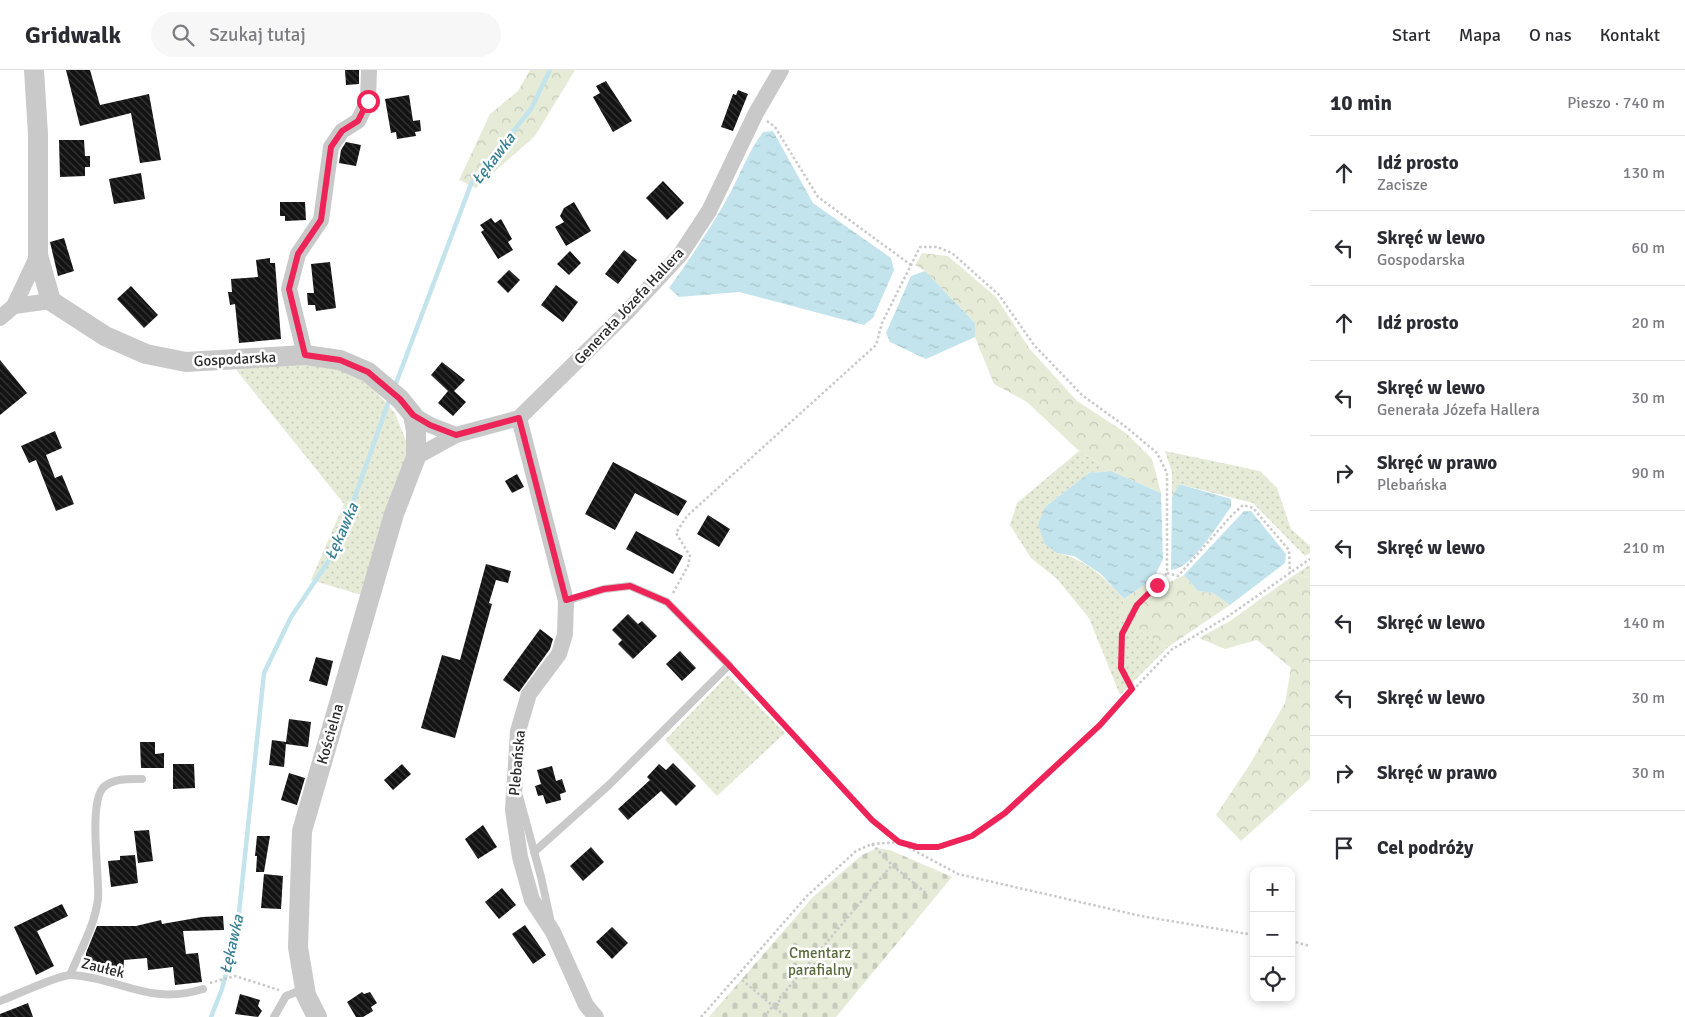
<!DOCTYPE html>
<html lang="pl">
<head>
<meta charset="utf-8">
<style>
	body { margin:0; font-family:Signika,sans-serif; background:#f7f7f7; color:#2b2b33 }
	.controls { position:absolute; right:15px; bottom:15px; display:grid; overflow:hidden; border-radius:10px; box-shadow:0 2px 8px #0003 }
	.controls button { width:45px; height:45px; display:grid; place-items:center; padding:0; border:0; border-bottom:1px solid #e1e1e2; background:#fff; color:#2b2b33; font:25px sans-serif }
	.stop { position:absolute; width:15px; height:15px; margin:-11px; border:4px solid #ee2357; border-radius:50%; background:#fff }
	.stop.end { background:#ee2357; border-color:#fff; box-shadow:0 1px 5px #0008 }
	.list { margin:0; padding:0; list-style:none }
	h2 { display:flex; justify-content:space-between; align-items:center; height:65px; margin:0; padding:0 20px; font-size:21px }
	h2 small { font-size:16px; font-weight:400; color:#7c7c81 }
	.list li { display:grid; grid-template-columns:32px 1fr auto; gap:15px; align-items:center; box-sizing:border-box; height:75px; padding:0 20px; border-top:1px solid #e1e1e2 }
	.list b { display:block; font-size:19px; white-space:nowrap }
	.list p { margin:0; font-size:16px; white-space:nowrap; color:#7c7c81 }
	.list em { font-size:16px; font-style:normal; color:#7c7c81 }
	.icon { flex:none; width:28px; height:28px; fill:none; stroke:currentColor; stroke-width:2; stroke-linecap:round; stroke-linejoin:round }
	.map { position:relative; flex:none; width:1310px; height:947px; overflow:hidden }
	header { display:flex; align-items:center; gap:30px; box-sizing:border-box; height:70px; padding:0 25px; background:#fff; border-bottom:1px solid #e1e1e2 }
	header strong { font-size:24px }
	nav { display:flex; gap:28px; margin-inline-start:auto; font-size:18px }
	.search { width:350px; height:45px; background:#f7f7f7; display:flex; align-items:center; gap:12px; box-sizing:border-box; padding:0 18px; border-radius:28px; color:#7c7c81; font-size:19px }
	main { display:flex }
	aside { flex:1; background:#fff }
	.map>svg:first-child { display:block }
	.grass { fill:url(#grass-dots) }
	.forest { fill:url(#forest-crowns) }
	.cemetery { fill:url(#cemetery-stones) }
	.water { fill:url(#water-ripples) }
	.lines { fill:none; stroke-linecap:round; stroke-linejoin:round }
	.stream { stroke:#c3e4ec; stroke-width:4.5 }
	.building { fill:url(#building-back-hatch) }
	.path { stroke:#c9c9c9; stroke-width:2.5; stroke-dasharray:2.5 2.5; stroke-linecap:butt }
	.service { stroke:#c9c9c9; stroke-width:8 }
	.minor { stroke:#c9c9c9; stroke-width:16 }
	.tertiary { stroke:#c9c9c9; stroke-width:20 }
	.route { stroke:#ee2357; stroke-width:6 }
	.labels { text-anchor:middle; stroke-width:5; stroke-linejoin:round; paint-order:stroke }
	.street-label { font-size:15px; fill:#2c2c2c; stroke:#fff }
	.park-label { font-size:15px; fill:#586a38; stroke:#fff }
	.water-label { font-size:16px; font-style:italic; fill:#377f92; stroke:#fff }
</style>
</head>
<body>
<header>
<strong>Gridwalk</strong>
<div class="search"><svg class="icon" aria-label="search" viewBox="0 0 24 24"><circle cx="10" cy="10" r="6"/><path d="M15 15l6 6"/></svg>Szukaj tutaj</div>
<nav><a>Start</a><a>Mapa</a><a>O nas</a><a>Kontakt</a></nav>
</header>
<main>
<div class="map">
<svg width="1310" height="947" viewBox="0 0 1310 947">
	<defs>
		<pattern id="grass-dots" width="8" height="8" patternUnits="userSpaceOnUse" patternTransform="scale(1.25)"><rect width="8" height="8" fill="#e6ebd8"/><path d="M2 2h.1M6 6h.1" fill="none" stroke="#c5caba" stroke-width="1.8" stroke-linecap="round"/></pattern>
		<pattern id="forest-crowns" width="20" height="18" patternUnits="userSpaceOnUse" patternTransform="scale(1.25)"><rect width="20" height="18" fill="#e6ebd8"/><path d="M2 6a3 3 0 1 1 6 0M12 15a3 3 0 1 1 6 0" fill="none" stroke="#c5caba"/></pattern>
		<pattern id="cemetery-stones" width="16" height="16" patternUnits="userSpaceOnUse" patternTransform="scale(1.25)"><rect width="16" height="16" fill="#e6ebd8"/><path d="M2 7V4a2 2 0 0 1 4 0v3zM10 15v-3a2 2 0 0 1 4 0v3z" fill="#c5caba"/></pattern>
		<pattern id="water-ripples" width="26" height="14" patternUnits="userSpaceOnUse" patternTransform="scale(1.25)"><rect width="26" height="14" fill="#c3e4ec"/><path d="M2 4q2-2 4 0t4 0M15 11q2-2 4 0t4 0" fill="none" stroke="#a8c4cb"/></pattern>
		<pattern id="building-back-hatch" width="6" height="6" patternUnits="userSpaceOnUse" patternTransform="scale(1.25)"><rect width="6" height="6" fill="#131313"/><path d="M-1 5l2 2M0 0l6 6M5-1l2 2" fill="none" stroke="#363636"/></pattern>
	</defs>
	<rect width="100%" height="100%" fill="#fff"/>
	<!-- grass -->
	<g class="grass">
		<polygon points="292,294 339,299 364,308 395,343 409,379 365,526 311,510 344,434 233,296"/>
		<path d="M1079,381L1111,401L1089,403L1045,437L1057,483C1086,489 1104,507 1124,529L1120,550L1168,577L1120,625L1089,548L1057,509L1031,488L1010,455L1017,433Z"/>
		<polygon points="1165,381 1260,401 1277,418 1291,459 1310,476 1310,483 1305,486 1253,433 1179,414 1172,427 1172,402"/>
		<polygon points="1310,495 1310,507 1294,505"/>
		<polygon points="728,605 785,663 717,726 665,670"/>
	</g>
	<!-- forest -->
	<g class="forest">
		<polygon points="530,0 575,0 535,66 476,118 459,110 490,44 518,21"/>
		<polygon points="922,183 948,186 996,227 1029,278 1077,331 1126,363 1152,389 1161,423 1111,401 1079,381 1027,332 994,314 975,267 975,253 925,201 915,195"/>
		<polygon points="1184,505 1198,521 1213,523 1230,535 1168,577 1120,550 1124,529 1154,508 1170,512"/>
		<polygon points="1294,505 1310,507 1310,709 1241,771 1216,745 1250,694 1285,633 1291,598 1257,570 1225,579 1199,568 1230,551"/>
	</g>
	<!-- cemetery -->
	<polygon class="cemetery" points="877,778 890,780 952,807 836,947 709,947 813,827 862,785"/>
	<!-- water -->
	<g class="water">
		<path d="M773,61L813,133L891,188L894,200L873,248L864,255L739,222L679,227L669,218C690,189 710,159 728,127C740,105 748,82 763,62Z"/>
		<polygon points="925,201 975,253 975,267 926,289 890,272 886,263 911,206"/>
		<polygon points="1111,401 1161,423 1163,489 1154,508 1124,529 1101,504 1074,486 1057,483 1045,474 1038,455 1045,437 1089,403"/>
		<path d="M1179,414L1231,429V437C1218,454 1192,499 1171,500L1172,427Z"/>
		<polygon points="1244,441 1251,441 1286,484 1285,493 1230,535 1213,523 1198,521 1184,505"/>
	</g>
	<g class="lines">
		<!-- stream -->
		<g class="stream">
			<polyline points="395,316 471,114 531,39 550,0"/>
			<polyline points="211,947 222,919 237,862 264,603 291,547 336,480 390,328"/>
		</g>
	</g>
	<!-- building -->
	<g class="building">
		<polygon points="66,0 90,0 100,35 149,24 161,90 140,93 131,43 80,56"/>
		<polygon points="345,0 359,0 359,14 346,15"/>
		<polygon points="606,11 632,51 613,62 593,27 600,23 596,16"/>
		<polygon points="738,20 748,24 733,61 721,57 733,24 736,25"/>
		<polygon points="409,25 413,51 420,50 421,61 415,62 416,66 397,69 396,62 391,63 385,29"/>
		<polygon points="59,70 84,70 85,86 90,86 90,97 85,97 85,106 60,107"/>
		<polygon points="346,72 361,75 356,96 339,93 341,80"/>
		<polygon points="141,103 145,129 114,134 109,109"/>
		<polygon points="663,111 684,133 667,150 646,128"/>
		<polygon points="280,132 305,132 306,150 285,151 285,146 280,146"/>
		<polygon points="574,132 591,161 566,176 555,157 564,152 560,146 564,138"/>
		<polygon points="491,148 495,153 501,149 512,169 508,172 513,180 498,189 481,162 484,160 480,155"/>
		<polygon points="64,168 74,201 58,206 50,172"/>
		<polygon points="624,180 637,190 618,214 605,204"/>
		<polygon points="570,181 581,193 569,205 557,194"/>
		<polygon points="270,188 270,193 275,193 281,269 239,273 235,234 230,235 228,222 232,222 231,209 258,207 256,190"/>
		<polygon points="330,192 336,238 316,241 315,235 308,235 307,223 314,223 311,194"/>
		<polygon points="509,200 520,210 508,223 497,212"/>
		<polygon points="556,215 578,232 563,252 541,235"/>
		<polygon points="131,216 158,245 144,258 117,229"/>
		<polygon points="0,290 27,323 0,345"/>
		<polygon points="442,292 465,310 454,321 466,332 453,346 438,333 448,321 431,305"/>
		<polygon points="55,361 62,378 46,385 55,408 62,405 74,434 56,441 36,390 29,393 21,376"/>
		<polygon points="613,392 687,431 678,446 635,423 615,460 585,444"/>
		<polygon points="517,404 524,417 512,423 505,411"/>
		<polygon points="708,445 730,459 719,477 697,464"/>
		<polygon points="636,461 683,486 673,504 626,479"/>
		<polygon points="486,494 511,501 508,513 496,510 489,533 492,534 455,668 421,658 442,585 460,590"/>
		<polygon points="628,544 638,554 642,551 657,566 633,589 618,574 622,570 612,560"/>
		<polygon points="540,559 553,569 550,579 519,622 503,610"/>
		<polygon points="680,581 696,598 682,611 666,594"/>
		<polygon points="316,587 333,591 327,616 309,611"/>
		<polygon points="289,649 311,652 308,677 286,674 284,697 269,695 272,670 286,672"/>
		<polygon points="140,672 155,672 155,684 164,683 164,698 141,698"/>
		<polygon points="673,693 696,716 676,736 661,721 628,750 618,739 650,710 647,707 659,694 666,700"/>
		<polygon points="173,694 194,694 195,718 173,719"/>
		<polygon points="402,694 411,704 393,720 384,710"/>
		<polygon points="552,696 556,711 562,709 566,722 560,724 561,730 546,734 543,725 538,726 535,716 541,714 537,700"/>
		<polygon points="289,703 305,708 297,735 281,730"/>
		<polygon points="483,755 497,777 478,789 465,769"/>
		<polygon points="149,760 153,791 138,793 134,761"/>
		<polygon points="257,766 270,766 264,802 256,802 257,786 255,786"/>
		<polygon points="591,777 604,792 583,811 570,796"/>
		<polygon points="135,785 138,813 111,817 108,791 120,790 120,786"/>
		<polygon points="264,804 283,806 281,839 261,838"/>
		<polygon points="502,818 516,835 499,849 485,832"/>
		<polygon points="62,834 68,846 37,861 54,896 36,905 14,857"/>
		<polygon points="223,846 224,860 183,861 186,884 198,883 202,912 175,915 173,897 148,900 147,888 124,890 123,905 99,904 96,903 97,899 86,898 86,883 97,856 136,856 161,850 162,854 202,847"/>
		<polygon points="525,855 546,885 533,894 512,864"/>
		<polygon points="612,857 628,873 612,889 596,872"/>
		<polygon points="362,922 364,924 370,922 377,933 371,937 373,941 363,947 356,947 347,932"/>
		<polygon points="240,924 260,930 258,936 262,941 258,947 235,944"/>
		<polygon points="28,933 33,947 0,947 0,944"/>
	</g>
	<g class="lines">
		<!-- path -->
		<g class="path">
			<polyline points="767,51 775,57 818,127 911,195"/>
			<polyline points="1167,503 1178,506 1232,445 1243,435 1253,438 1289,480 1290,503"/>
			<polyline points="673,523 688,496 690,486 676,463 687,446 876,275 882,253 920,177 937,177 952,183 999,225 1034,275 1082,325 1126,357 1157,383 1167,403 1167,503 1137,535 1122,564 1121,598 1132,619"/>
			<polyline points="735,602 872,750 899,772"/>
			<polyline points="872,774 892,795 927,824"/>
			<polyline points="904,775 958,804 1141,846 1254,865"/>
			<polyline points="1291,871 1310,876"/>
			<polyline points="742,910 773,936"/>
			<polyline points="210,913 235,906 279,920"/>
			<polyline points="775,938 787,947"/>
			<polyline points="701,947 807,826 856,781 872,774 899,772 917,777 938,777 972,766 1005,743 1100,655 1171,580 1227,547 1310,489"/>
			<polyline points="764,947 773,936 775,938 780,932 778,930 892,795"/>
		</g>
		<!-- service -->
		<g class="service">
			<polyline points="519,726 541,807 550,848"/>
			<polyline points="534,782 610,714 729,595 667,532 630,516 604,519 566,531"/>
			<path d="M70,905C80,881 95,855 98,829C100,807 87,729 105,716C116,708 129,709 142,709"/>
			<path d="M0,931C14,926 60,904 72,905C120,908 149,936 203,919"/>
			<polyline points="274,947 286,926 304,919"/>
		</g>
		<!-- minor -->
		<g class="minor">
			<polyline points="14,236 51,231"/>
			<polyline points="0,248 14,236 38,185"/>
			<polyline points="305,285 289,219 298,184 321,150 331,77 342,61 358,51 368,31 369,0"/>
			<polyline points="413,345 430,355 456,365"/>
			<polyline points="519,348 566,531 565,564 559,584 529,624 518,661 513,740 520,787 532,830 553,862 586,935 596,947"/>
			<polyline points="416,387 456,365 519,348 627,242 680,185 709,141 756,43 781,0"/>
		</g>
		<!-- tertiary -->
		<polyline class="tertiary" points="34,0 38,64 38,185 51,231 105,266 146,284 186,292 305,285 340,290 368,302 400,329 413,345 416,361 416,387 394,444 302,761 298,877 306,925 317,947"/>
	</g>
	<g class="lines">
		<!-- route -->
		<polyline class="route" points="368,31 358,51 342,61 331,77 321,150 298,184 289,219 305,285 340,290 368,302 400,329 413,345 430,355 456,365 519,348 566,530 604,519 630,516 667,532 729,595 872,750 899,772 917,777 938,777 972,766 1005,743 1100,655 1132,619 1121,598 1122,564 1137,535 1157,515"/>
	</g>
	<g class="labels">
		<!-- street labels -->
		<g class="street-label">
			<text transform="translate(629 236) rotate(-47)" y="5">Generała Józefa Hallera</text>
			<text transform="translate(235 289) rotate(-3)" y="5">Gospodarska</text>
			<text transform="translate(330 664) rotate(-74)" y="5">Kościelna</text>
			<text transform="translate(517 693) rotate(-85)" y="5">Plebańska</text>
			<text transform="translate(103 898) rotate(14)" y="5">Zaułek</text>
		</g>
		<!-- park labels -->
		<g class="park-label">
			<text x="820" y="888">Cmentarz<tspan x="820" dy="17">parafialny</tspan></text>
		</g>
		<!-- water labels -->
		<g class="water-label">
			<text transform="translate(493 88) rotate(-52)" y="6">Łękawka</text>
			<text transform="translate(341 461) rotate(-66)" y="6">Łękawka</text>
			<text transform="translate(231 874) rotate(-77)" y="6">Łękawka</text>
		</g>
	</g>
</svg>
<div class="controls">
<button>+</button>
<button>−</button>
<button><svg class="icon" aria-label="locate" viewBox="0 0 24 24"><circle cx="12" cy="12" r="6"/><path d="M12 2v4M12 18v4M2 12h4M18 12h4"/></svg></button>
</div>
<div class="stop" style="left:368px;top:31px"></div>
<div class="stop end" style="left:1157px;top:515px"></div>
</div>
<aside>
<h2>10 min<small>Pieszo · 740 m</small></h2>
<ul class="list">
<li><svg class="icon" aria-label="ahead" viewBox="0 0 24 24"><path d="M12 20V5M6 11l6-6 6 6"/></svg><div><b>Idź prosto</b><p>Zacisze</p></div><em>130 m</em></li>
<li><svg class="icon" aria-label="left" viewBox="0 0 24 24"><path d="M17 20v-9H6M10 6l-5 5 5 5"/></svg><div><b>Skręć w lewo</b><p>Gospodarska</p></div><em>60 m</em></li>
<li><svg class="icon" aria-label="ahead" viewBox="0 0 24 24"><path d="M12 20V5M6 11l6-6 6 6"/></svg><div><b>Idź prosto</b></div><em>20 m</em></li>
<li><svg class="icon" aria-label="left" viewBox="0 0 24 24"><path d="M17 20v-9H6M10 6l-5 5 5 5"/></svg><div><b>Skręć w lewo</b><p>Generała Józefa Hallera</p></div><em>30 m</em></li>
<li><svg class="icon" aria-label="right" viewBox="0 0 24 24"><path d="M7 20v-9h11M14 6l5 5-5 5"/></svg><div><b>Skręć w prawo</b><p>Plebańska</p></div><em>90 m</em></li>
<li><svg class="icon" aria-label="left" viewBox="0 0 24 24"><path d="M17 20v-9H6M10 6l-5 5 5 5"/></svg><div><b>Skręć w lewo</b></div><em>210 m</em></li>
<li><svg class="icon" aria-label="left" viewBox="0 0 24 24"><path d="M17 20v-9H6M10 6l-5 5 5 5"/></svg><div><b>Skręć w lewo</b></div><em>140 m</em></li>
<li><svg class="icon" aria-label="left" viewBox="0 0 24 24"><path d="M17 20v-9H6M10 6l-5 5 5 5"/></svg><div><b>Skręć w lewo</b></div><em>30 m</em></li>
<li><svg class="icon" aria-label="right" viewBox="0 0 24 24"><path d="M7 20v-9h11M14 6l5 5-5 5"/></svg><div><b>Skręć w prawo</b></div><em>30 m</em></li>
<li><svg class="icon" aria-label="arrive" viewBox="0 0 24 24"><path d="M6 21V4h12l-3 4 3 4H6"/></svg><div><b>Cel podróży</b></div></li>
</ul>
</aside>
</main>
</body>
</html>
